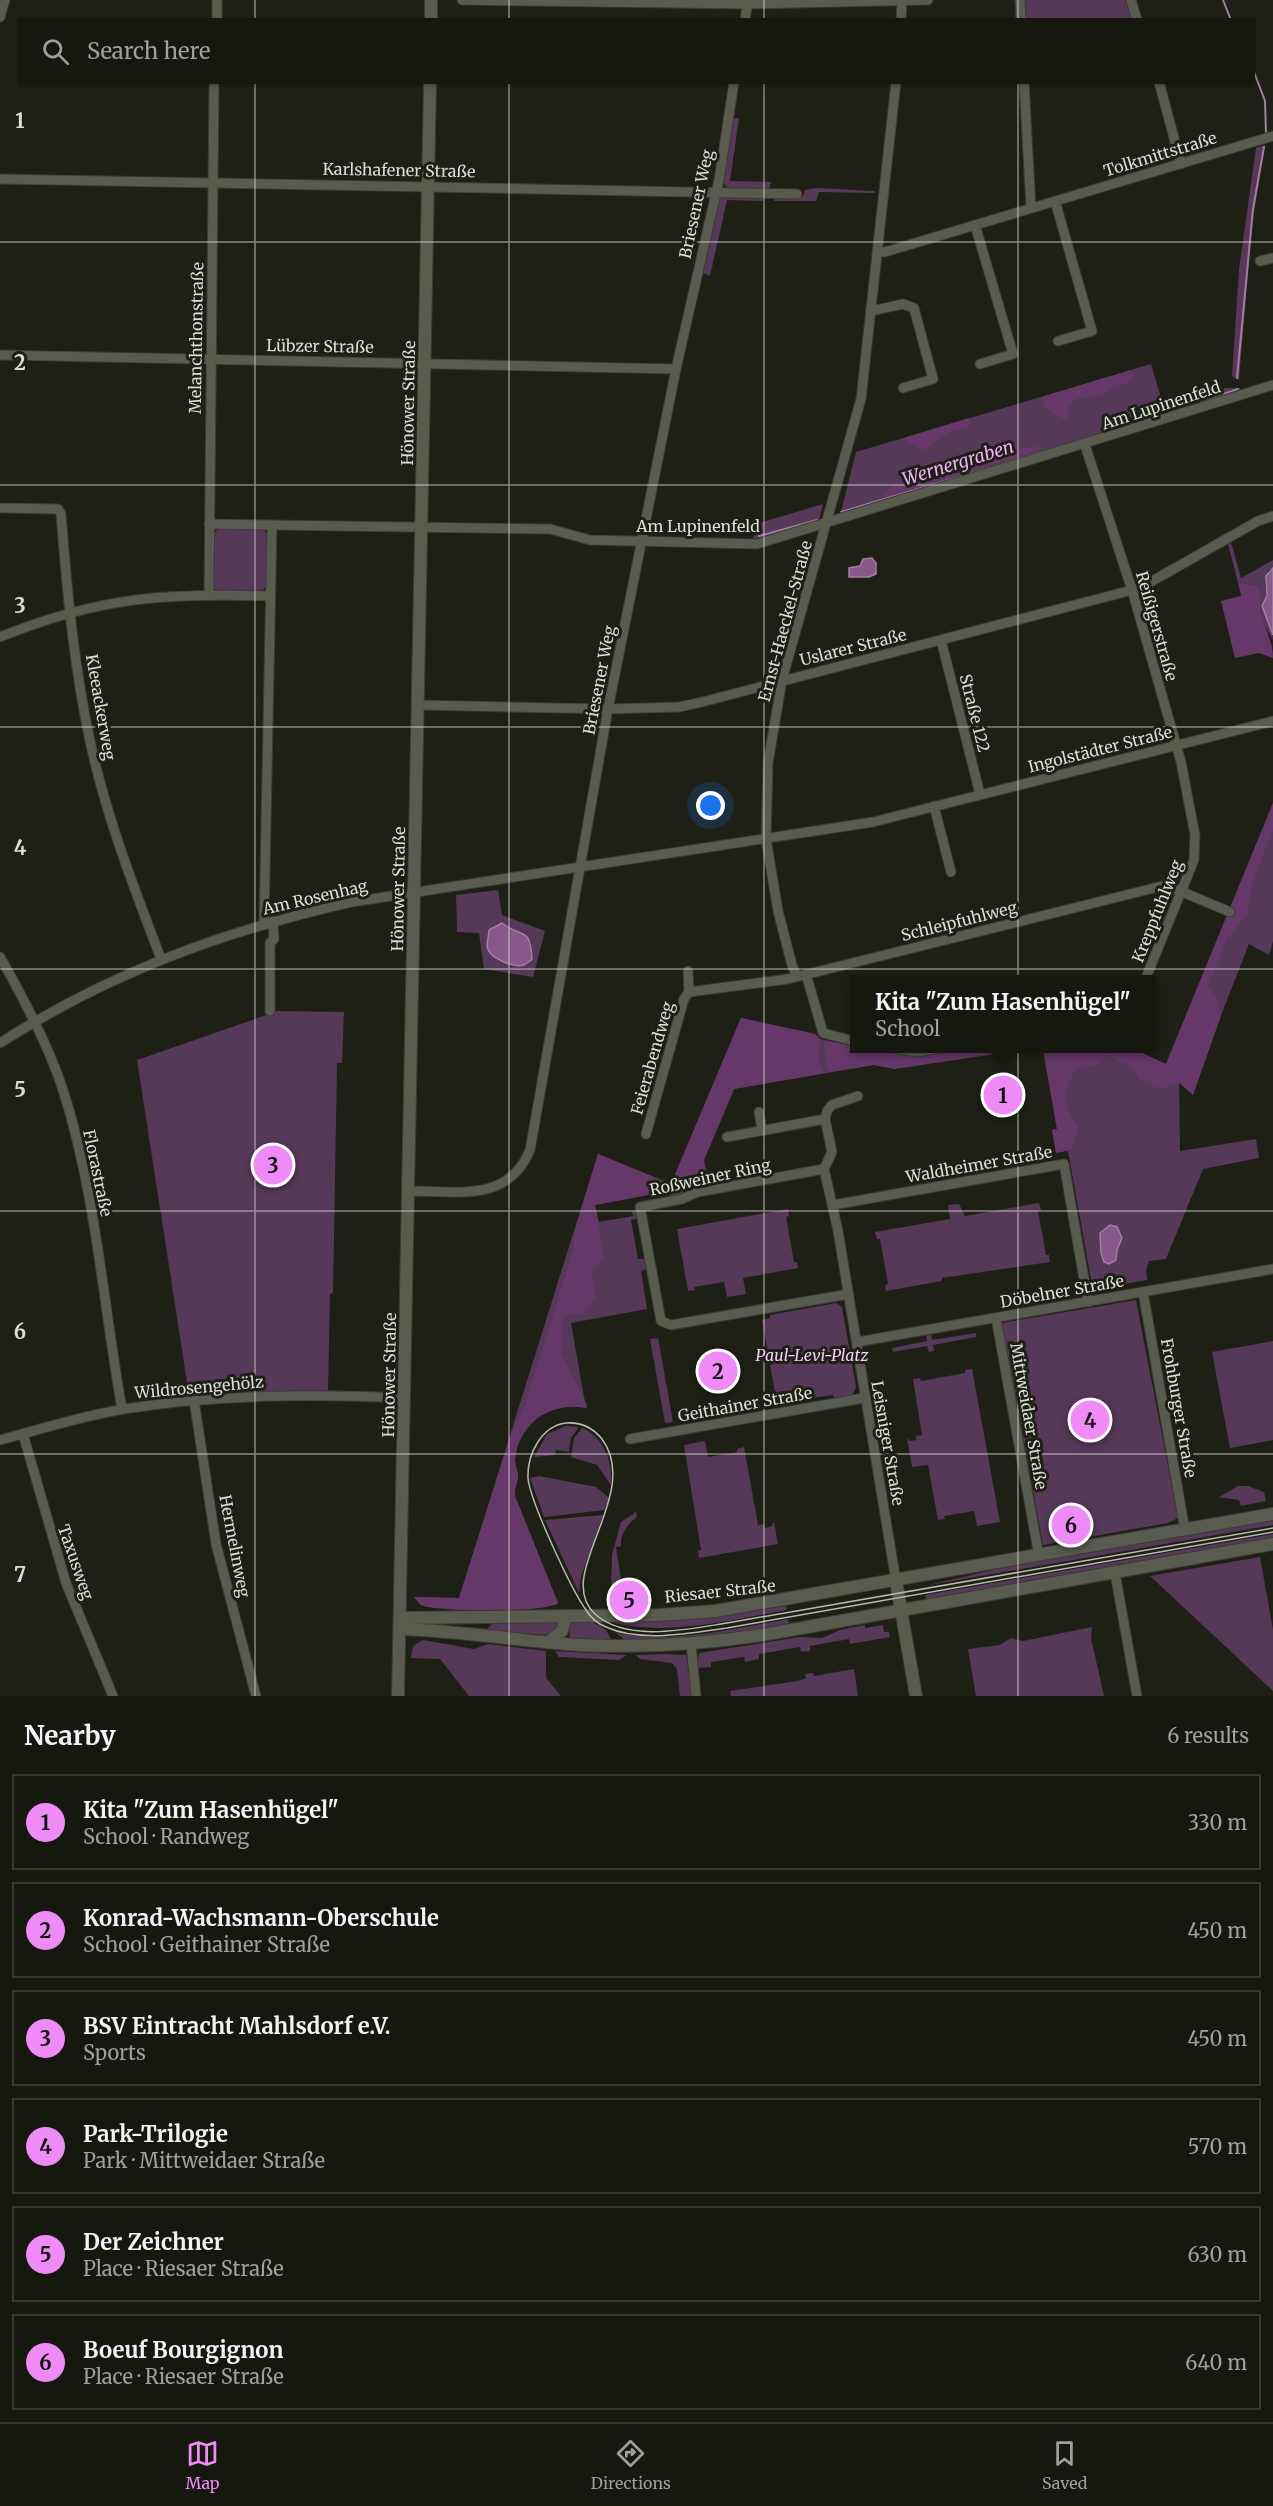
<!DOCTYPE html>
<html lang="en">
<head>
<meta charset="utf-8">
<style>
	body { margin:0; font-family:Merriweather,serif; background:#23251e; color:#f1f3f6 }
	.you { position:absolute; left:711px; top:806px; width:21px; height:21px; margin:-15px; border:4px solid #fff; border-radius:50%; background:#1a73e8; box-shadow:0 0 0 9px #1a73e833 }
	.badge { display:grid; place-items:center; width:39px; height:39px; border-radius:50%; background:#ef8bf7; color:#111; font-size:20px; font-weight:700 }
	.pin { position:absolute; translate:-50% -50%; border:3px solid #fff; box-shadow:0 2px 6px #0006 }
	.popup { position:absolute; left:850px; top:975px; width:306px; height:78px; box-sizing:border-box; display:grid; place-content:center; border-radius:0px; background:#161810; filter:drop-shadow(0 2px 4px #0005); font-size:20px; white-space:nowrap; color:#9ea09f }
	.popup b { font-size:22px; color:#f1f3f6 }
	.popup::after { content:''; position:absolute; left:50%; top:100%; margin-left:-12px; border:12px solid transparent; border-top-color:#161810 }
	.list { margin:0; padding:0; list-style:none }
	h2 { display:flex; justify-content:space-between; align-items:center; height:78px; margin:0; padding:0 24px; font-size:26px }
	h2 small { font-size:20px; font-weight:400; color:#9ea09f }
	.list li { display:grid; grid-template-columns:39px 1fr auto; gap:18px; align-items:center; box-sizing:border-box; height:96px; margin:0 12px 12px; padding:0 12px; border:2px solid #353730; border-radius:0px }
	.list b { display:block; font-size:22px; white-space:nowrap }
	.list p { margin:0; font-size:20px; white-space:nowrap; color:#9ea09f }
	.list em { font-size:20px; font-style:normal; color:#9ea09f }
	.icon { flex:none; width:33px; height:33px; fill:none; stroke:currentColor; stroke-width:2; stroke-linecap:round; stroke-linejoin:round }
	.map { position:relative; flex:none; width:1273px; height:1696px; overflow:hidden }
	.search { position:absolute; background:#161810; box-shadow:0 2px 4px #0004; left:18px; right:18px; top:18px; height:66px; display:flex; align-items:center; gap:15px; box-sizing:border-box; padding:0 21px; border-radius:0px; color:#9ea09f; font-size:22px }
	.sheet { height:726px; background:#161810 }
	nav { display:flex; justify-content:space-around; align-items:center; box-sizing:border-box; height:84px; border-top:2px solid #353730; background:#161810; font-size:16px; color:#9ea09f }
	nav a { display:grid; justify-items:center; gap:3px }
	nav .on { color:#ef8bf7 }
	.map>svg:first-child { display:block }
	.green { fill:#563858 }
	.forest { fill:#663769 }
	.water { fill:#88578c; stroke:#a17fa2; stroke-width:1.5 }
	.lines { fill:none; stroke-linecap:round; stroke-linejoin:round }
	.stream { stroke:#a17fa2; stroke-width:2 }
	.street-casing { stroke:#3b3c35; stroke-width:11 }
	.secondary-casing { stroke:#3b3c35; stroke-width:14 }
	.street { stroke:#595b4e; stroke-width:9 }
	.secondary { stroke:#595b4e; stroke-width:12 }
	.tram { stroke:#b8bab1; stroke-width:1.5 }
	.grid { fill:none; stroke:#dcddd5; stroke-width:1.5; stroke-opacity:0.55 }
	.labels { text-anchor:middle; stroke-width:6; stroke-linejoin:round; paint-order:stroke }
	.street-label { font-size:16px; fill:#dcddd5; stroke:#1e2015 }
	.park-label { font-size:16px; font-style:italic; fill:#f7ccf9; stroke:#1e2015 }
	.water-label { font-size:18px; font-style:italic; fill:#f4adf9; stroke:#1e2015 }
	.grid-label { font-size:20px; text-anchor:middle; font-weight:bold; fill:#dcddd5; stroke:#1e2015; stroke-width:6; stroke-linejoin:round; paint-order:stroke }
</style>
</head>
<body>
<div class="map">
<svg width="1273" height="1696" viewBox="0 0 1273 1696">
	<rect width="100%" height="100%" fill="#1e2015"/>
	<!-- green -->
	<g class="green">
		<polygon points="1024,0 1127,0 1133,19 1025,19"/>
		<polygon points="739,118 730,181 771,182 769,191 729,188 723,183 732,119"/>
		<polygon points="1265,145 1252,224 1239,380 1232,376 1239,269 1256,148"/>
		<polygon points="816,188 875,191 875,193 819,192 816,201 774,201 775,197 803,196 805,190"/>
		<polygon points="723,196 762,197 763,201 727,200 710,276 701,272 718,198"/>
		<polygon points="1151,364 1163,405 1226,388 1240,388 1240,392 840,516 856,452"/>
		<polygon points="823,504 818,524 762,541 753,540 756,524"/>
		<polygon points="219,528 262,528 268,535 267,585 263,590 215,590 212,585 213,534"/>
		<polygon points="1231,542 1241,578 1273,560 1273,568 1269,570 1265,584 1273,640 1263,623 1256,586 1238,582 1228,544"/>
		<polygon points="1273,803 1273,941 1269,955 1249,944 1211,1041 1193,1095 1179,1083 1180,1151 1256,1139 1259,1158 1203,1169 1166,1259 1149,1261 1146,1270 1147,1280 1093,1290 1068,1151 1056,1153 1052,1130 1057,1129 1043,1049 1133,1049 1166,1064"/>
		<polygon points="498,890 502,915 545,931 533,977 484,969 479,933 457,932 456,895"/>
		<polygon points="278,1011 344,1012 342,1063 337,1063 333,1293 330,1294 328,1390 393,1394 261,1392 189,1395 137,1060"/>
		<path d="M741,1018L815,1034L820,1039L854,1046V1048L901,1053L895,1069L874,1065L734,1089L704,1160L707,1177H703V1182L671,1198L669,1191L595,1205L599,1222L633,1216L632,1211L636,1212L638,1219L631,1220L638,1259H645L647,1269L641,1271L647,1309L571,1323L586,1408C550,1401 519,1423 515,1459C514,1465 519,1472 518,1478C517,1484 514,1489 515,1496L558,1603C546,1613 437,1612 421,1605L414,1597L459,1598L598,1154L671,1184Z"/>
		<polygon points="1039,1203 1041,1210 1038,1211 1046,1255 1049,1255 1050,1262 942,1278 942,1281 886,1291 885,1285 888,1284 880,1239 877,1239 875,1232 950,1219 948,1205 959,1204 965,1216"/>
		<polygon points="788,1209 789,1216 786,1217 794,1262 797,1262 798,1268 743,1278 746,1294 727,1297 724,1282 694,1287 695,1290 688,1291 677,1229"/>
		<polygon points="1136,1300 1178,1518 1168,1523 1043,1545 1002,1323"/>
		<polygon points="836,1303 842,1307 856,1387 852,1397 834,1400 833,1395 777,1403 770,1365 774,1364 773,1357 769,1358 762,1320 770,1318 770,1315"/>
		<polygon points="976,1333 976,1337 933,1345 934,1351 929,1352 927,1346 893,1352 892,1348 927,1341 926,1335 931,1334 932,1340"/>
		<polygon points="658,1338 673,1422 665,1423 650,1339"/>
		<polygon points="1273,1341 1273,1440 1230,1448 1212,1352"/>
		<polygon points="972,1369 1000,1522 977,1526 974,1511 944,1516 945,1519 938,1520 928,1465 912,1467 907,1438 910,1441 916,1440 916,1436 922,1435 913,1379 920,1378 921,1381 965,1373 965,1370"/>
		<polygon points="566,1426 579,1427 571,1438 569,1452 556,1450 555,1455 534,1457 547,1434"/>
		<path d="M582,1428C604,1437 613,1462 611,1485L597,1465L571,1457L574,1438Z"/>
		<polygon points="705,1441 708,1457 737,1452 737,1449 744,1447 758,1525 764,1524 765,1528 772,1526 774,1522 778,1544 699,1558 698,1551 701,1550 684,1445"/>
		<polygon points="539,1476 596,1487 609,1498 604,1510 544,1517 530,1478"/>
		<polygon points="1238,1486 1248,1486 1264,1492 1266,1501 1241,1506 1239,1500 1203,1495 1219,1497"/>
		<path d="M636,1512L637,1517C628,1523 620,1534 621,1546L616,1547L622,1587L645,1584L649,1601L646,1607L616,1605L613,1592H611L612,1555L621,1522Z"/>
		<polygon points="603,1515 581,1577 579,1593 545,1520"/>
		<polygon points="1273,1518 1273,1525 924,1586 1026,1562"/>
		<polygon points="1273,1534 1273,1537 1259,1541 927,1602 925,1595"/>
		<polygon points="1260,1557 1273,1630 1273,1691 1150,1576"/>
		<path d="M786,1605L787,1610C731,1620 670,1636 614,1623L616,1620Z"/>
		<path d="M788,1619L789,1624L749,1634L628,1642L616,1633C672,1644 733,1629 788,1619Z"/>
		<polygon points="590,1620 606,1630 612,1641 570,1639 569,1622"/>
		<path d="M535,1621H557L561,1626L548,1635C528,1633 508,1635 488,1631V1628L492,1624Z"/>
		<polygon points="865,1625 865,1628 883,1625 884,1632 889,1632 890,1637 850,1644 849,1639 810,1646 810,1651 801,1652 800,1647 759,1654 759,1659 745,1662 744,1657 711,1662 711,1667 697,1668 699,1653 800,1637 822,1638 840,1630"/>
		<polygon points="1092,1627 1091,1638 1104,1696 976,1696 968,1649 1000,1645 1011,1638 1023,1641"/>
		<polygon points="423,1640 474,1649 488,1644 546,1651 546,1678 561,1696 469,1696 440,1659 411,1658 413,1646"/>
		<polygon points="555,1651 627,1655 619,1660 559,1657"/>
		<polygon points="666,1654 686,1655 693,1696 680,1696 677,1669 672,1663 640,1659 636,1655"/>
		<polygon points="854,1669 858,1696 731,1696 730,1691 798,1681 806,1678 805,1674 813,1673 814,1676"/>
	</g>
	<!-- forest -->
	<g class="forest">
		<path d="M1131,370L1135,376C1126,388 1110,386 1101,396L1076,398L1069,406L1068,417L1064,419C1054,413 1041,410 1042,397Z"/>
		<path d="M969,418L972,424C966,429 961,429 954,431C944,435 930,444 924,451L904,440L907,437Z"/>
		<path d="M1037,446L1040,449L1037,451L945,479L943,478L957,462C974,473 999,452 1017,449C1024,447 1031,447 1037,446Z"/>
		<polygon points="927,469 934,476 939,475 931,484 886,497 882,494 894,485 921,477"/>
		<path d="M1238,582L1257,586L1261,593C1256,619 1273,634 1273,658L1259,653L1235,658L1221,601L1241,596Z"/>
		<path d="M1273,803V830L1252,884L1248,914L1227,939L1208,986L1216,997L1222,1013L1193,1095L1179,1082L1161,1089L1140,1080L1133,1069L1106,1055L1096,1068L1091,1066L1078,1068C1069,1078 1062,1093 1067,1107C1069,1115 1076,1121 1078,1128L1073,1148L1056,1153L1052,1130L1057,1129L1043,1049H1133L1166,1064Z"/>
		<path d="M741,1018L815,1034L820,1039L819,1062L824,1073L734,1089L704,1160L707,1177H703V1187L671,1198L669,1191L595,1205L604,1256L592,1273L596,1297L583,1314L566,1315L562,1323L561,1353L587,1405L586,1408C551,1401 519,1423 515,1459C514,1465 519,1472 518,1478C517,1484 514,1489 515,1496L558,1603C546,1613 437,1612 421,1605L414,1597L459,1598L512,1432L525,1405L573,1251L575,1230L598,1154L671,1184Z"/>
		<polygon points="827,1041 854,1046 854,1048 912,1055 959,1048 1028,1049 895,1069 874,1065 829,1072 826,1066 824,1043"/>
	</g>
	<!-- water -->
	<g class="water">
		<polygon points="872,558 876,563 876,574 869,577 849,577 849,568 860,566 863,559"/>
		<polygon points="1273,568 1273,635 1262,606 1267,596 1266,576"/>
		<path d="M502,923C522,939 530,925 532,959C532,960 525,964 524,965C514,968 487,958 487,945C487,941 489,935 489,930Z"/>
		<polygon points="1110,1225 1117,1227 1122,1238 1117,1250 1116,1260 1109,1264 1104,1262 1101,1253 1100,1233"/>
	</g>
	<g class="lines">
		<!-- stream -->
		<g class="stream">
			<polyline points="1223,0 1231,20"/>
			<polyline points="1254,72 1265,101 1266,134"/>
			<polyline points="1237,378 1253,209 1264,147"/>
			<polyline points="1201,402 1238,389"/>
			<polyline points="841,512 1055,448"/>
			<polyline points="759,536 817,520"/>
		</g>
		<!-- street casing -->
		<g class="street-casing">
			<g id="street">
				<polyline points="462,0 748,4 928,0"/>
				<polyline points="1020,0 1021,20"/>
				<polyline points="1131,0 1137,20"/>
				<polyline points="0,17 5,0"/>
				<polyline points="217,20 217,0"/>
				<polyline points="745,20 748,0"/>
				<polyline points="901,20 902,0"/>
				<polyline points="1024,82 1031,208"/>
				<polyline points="1159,82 1181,164"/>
				<polyline points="0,179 797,194"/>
				<polyline points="1055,201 1092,331 1058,341"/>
				<polyline points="975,225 1013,354 980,364"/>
				<polyline points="877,252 885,252 1273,136"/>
				<polyline points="1260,261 1273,258"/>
				<polyline points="871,311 903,304 914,308 933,379 903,388"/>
				<polyline points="0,355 676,369"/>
				<polyline points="1085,445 1132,590 1181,762 1195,835 1194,860 1145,980"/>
				<path d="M0,508L58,509L61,514C67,590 74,667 90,741C106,816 134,888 161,959"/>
				<polyline points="209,524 550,529 590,540 757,544 1273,385"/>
				<polyline points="209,593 214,82"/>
				<path d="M0,637C99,597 164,593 270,596"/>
				<polyline points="941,640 980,794"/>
				<polyline points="418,705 608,709 679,707 702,702 1140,588 1258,521 1273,516"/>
				<polyline points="934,806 951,872"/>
				<polyline points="264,923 272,525"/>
				<path d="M0,957C24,999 48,1044 63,1090C96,1193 103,1303 122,1409"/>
				<polyline points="688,971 689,992"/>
				<polyline points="806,974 823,1033 854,1041"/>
				<polyline points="797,976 792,965 778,911 766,839 768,763 782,680 861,399 896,82"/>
				<polyline points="689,992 788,979 1166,885 1230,912"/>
				<polyline points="270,1011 270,943 274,939 273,921"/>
				<path d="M0,1043C111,972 224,931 352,902L873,822L1273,721"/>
				<polyline points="893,1048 917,1052 943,1048"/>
				<polyline points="759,1112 762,1130"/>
				<polyline points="646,1134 684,999 689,992"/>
				<polyline points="727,1137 825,1119"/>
				<polyline points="824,1169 698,1192 682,1199 640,1207 661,1321 671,1325 849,1294"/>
				<polyline points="824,1169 838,1231 896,1581"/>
				<polyline points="824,1169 832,1152 825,1119 827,1111 832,1105 858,1096"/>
				<path d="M410,1191C458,1191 508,1203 530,1150L608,709L676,369L719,180L734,82"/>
				<polyline points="833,1205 1064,1164 1088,1302"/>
				<polyline points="1143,1292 1185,1530"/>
				<polyline points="996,1318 1039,1556"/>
				<polyline points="857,1342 1273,1269"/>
				<polyline points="194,1400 216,1544 256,1696"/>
				<polyline points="23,1434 66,1583 113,1696"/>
				<polyline points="630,1439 864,1398"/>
				<path d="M0,1440C41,1429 82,1416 124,1409C217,1394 311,1394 405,1398"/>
				<polyline points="1115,1573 1137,1696"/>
				<polyline points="691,1644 696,1696"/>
			</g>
		</g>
		<!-- secondary casing -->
		<g class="secondary-casing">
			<g id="secondary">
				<polyline points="431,20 431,0"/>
				<polyline points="896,1581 916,1696"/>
				<polyline points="402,1618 658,1615 715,1611 1273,1514"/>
				<path d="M402,1629C461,1631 520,1641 580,1645C641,1648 702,1644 762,1635L1273,1544"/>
				<polyline points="549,1642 562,1631 566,1616"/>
				<polyline points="398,1696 430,82"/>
			</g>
		</g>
		<!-- street -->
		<use href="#street" class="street"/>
		<!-- secondary -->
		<use href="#secondary" class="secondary"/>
		<!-- tram -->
		<path class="tram" d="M1273,1528L727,1623C689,1629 627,1643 595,1614C552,1575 643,1495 602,1439C593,1428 580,1422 566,1423C541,1426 527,1455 528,1478C530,1501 571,1589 586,1610C591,1618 598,1624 606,1627C641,1643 691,1633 727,1628L1273,1532"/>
	</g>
	<!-- grid -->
	<path class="grid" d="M255,0V20M509,0V20M764,0V20M1018,0V20M255,82V1696M509,82V1696M764,82V1696M1018,82V1696M0,242H1273M0,485H1273M0,727H1273M0,969H1273M0,1211H1273M0,1454H1273"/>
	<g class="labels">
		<!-- street labels -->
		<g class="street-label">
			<text transform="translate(1160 154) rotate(-17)" y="6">Tolkmittstraße</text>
			<text transform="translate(399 170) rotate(1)" y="6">Karlshafener Straße</text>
			<text transform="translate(696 204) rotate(-78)" y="6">Briesener Weg</text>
			<text transform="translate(196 338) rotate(-89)" y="6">Melanchthonstraße</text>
			<text transform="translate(320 346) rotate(1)" y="6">Lübzer Straße</text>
			<text transform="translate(408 403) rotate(-89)" y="6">Hönower Straße</text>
			<text transform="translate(1161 405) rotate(-18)" y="6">Am Lupinenfeld</text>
			<text x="698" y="532">Am Lupinenfeld</text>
			<text transform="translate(785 621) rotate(-75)" y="6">Ernst-Haeckel-Straße</text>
			<text transform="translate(1157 626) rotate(74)" y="6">Reißigerstraße</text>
			<text transform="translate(853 647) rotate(-14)" y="6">Uslarer Straße</text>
			<text transform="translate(599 680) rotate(-79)" y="6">Briesener Weg</text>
			<text transform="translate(101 707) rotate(80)" y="6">Kleeackerweg</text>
			<text transform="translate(975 713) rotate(76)" y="6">Straße 122</text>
			<text transform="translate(1100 749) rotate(-14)" y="6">Ingolstädter Straße</text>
			<text transform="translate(398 889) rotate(-89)" y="6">Hönower Straße</text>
			<text transform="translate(315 897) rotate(-13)" y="6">Am Rosenhag</text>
			<text transform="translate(1157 911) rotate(-68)" y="6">Kreppfuhlweg</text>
			<text transform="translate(959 921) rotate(-14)" y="6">Schleipfuhlweg</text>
			<text transform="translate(652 1058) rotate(-74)" y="6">Feierabendweg</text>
			<text transform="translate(979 1164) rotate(-10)" y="6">Waldheimer Straße</text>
			<text transform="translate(98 1173) rotate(78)" y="6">Florastraße</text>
			<text transform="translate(710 1177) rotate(-12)" y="6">Roßweiner Ring</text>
			<text transform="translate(1062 1291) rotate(-10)" y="6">Döbelner Straße</text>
			<text transform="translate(389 1375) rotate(-89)" y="6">Hönower Straße</text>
			<text transform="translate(199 1387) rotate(-5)" y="6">Wildrosengehölz</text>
			<text transform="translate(745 1404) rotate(-10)" y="6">Geithainer Straße</text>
			<text transform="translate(1179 1408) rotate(80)" y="6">Frohburger Straße</text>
			<text transform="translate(1029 1416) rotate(80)" y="6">Mittweidaer Straße</text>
			<text transform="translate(888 1443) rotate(80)" y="6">Leisniger Straße</text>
			<text transform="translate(235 1546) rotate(79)" y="6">Hermelinweg</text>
			<text transform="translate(76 1562) rotate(71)" y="6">Taxusweg</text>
			<text transform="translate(720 1591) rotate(-6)" y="6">Riesaer Straße</text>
		</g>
		<!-- park labels -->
		<g class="park-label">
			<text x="812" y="1361">Paul-Levi-Platz</text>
		</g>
		<!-- water labels -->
		<g class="water-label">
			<text transform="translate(958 463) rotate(-17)" y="6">Wernergraben</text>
		</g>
	</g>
	<g class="grid-label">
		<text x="20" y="128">1</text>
		<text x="20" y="370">2</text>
		<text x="20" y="613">3</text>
		<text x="20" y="855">4</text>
		<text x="20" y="1097">5</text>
		<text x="20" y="1339">6</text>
		<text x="20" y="1582">7</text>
	</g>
</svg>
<div class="you"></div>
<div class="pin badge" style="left:1003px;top:1095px">1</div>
<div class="popup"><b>Kita &quot;Zum Hasenhügel&quot;</b>School</div>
<div class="pin badge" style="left:718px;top:1371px">2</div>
<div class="pin badge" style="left:273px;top:1165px">3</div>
<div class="pin badge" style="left:1090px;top:1420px">4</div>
<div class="pin badge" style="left:629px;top:1600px">5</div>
<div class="pin badge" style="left:1071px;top:1525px">6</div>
<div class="search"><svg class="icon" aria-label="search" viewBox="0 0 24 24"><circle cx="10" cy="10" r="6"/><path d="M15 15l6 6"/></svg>Search here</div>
</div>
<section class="sheet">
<h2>Nearby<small>6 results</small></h2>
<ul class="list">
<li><span class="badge">1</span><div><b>Kita &quot;Zum Hasenhügel&quot;</b><p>School · Randweg</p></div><em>330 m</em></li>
<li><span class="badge">2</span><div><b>Konrad-Wachsmann-Oberschule</b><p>School · Geithainer Straße</p></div><em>450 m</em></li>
<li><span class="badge">3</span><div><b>BSV Eintracht Mahlsdorf e.V.</b><p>Sports</p></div><em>450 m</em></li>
<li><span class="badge">4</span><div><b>Park-Trilogie</b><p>Park · Mittweidaer Straße</p></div><em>570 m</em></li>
<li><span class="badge">5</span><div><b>Der Zeichner</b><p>Place · Riesaer Straße</p></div><em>630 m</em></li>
<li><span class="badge">6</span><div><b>Boeuf Bourgignon</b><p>Place · Riesaer Straße</p></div><em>640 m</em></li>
</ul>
</section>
<nav>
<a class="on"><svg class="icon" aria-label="map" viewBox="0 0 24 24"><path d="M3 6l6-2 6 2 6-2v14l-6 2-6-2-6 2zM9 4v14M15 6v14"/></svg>Map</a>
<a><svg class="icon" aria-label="directions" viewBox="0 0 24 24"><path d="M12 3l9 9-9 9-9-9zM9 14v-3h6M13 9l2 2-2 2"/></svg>Directions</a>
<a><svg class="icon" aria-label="saved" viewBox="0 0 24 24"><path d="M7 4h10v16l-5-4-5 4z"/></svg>Saved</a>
</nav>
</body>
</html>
